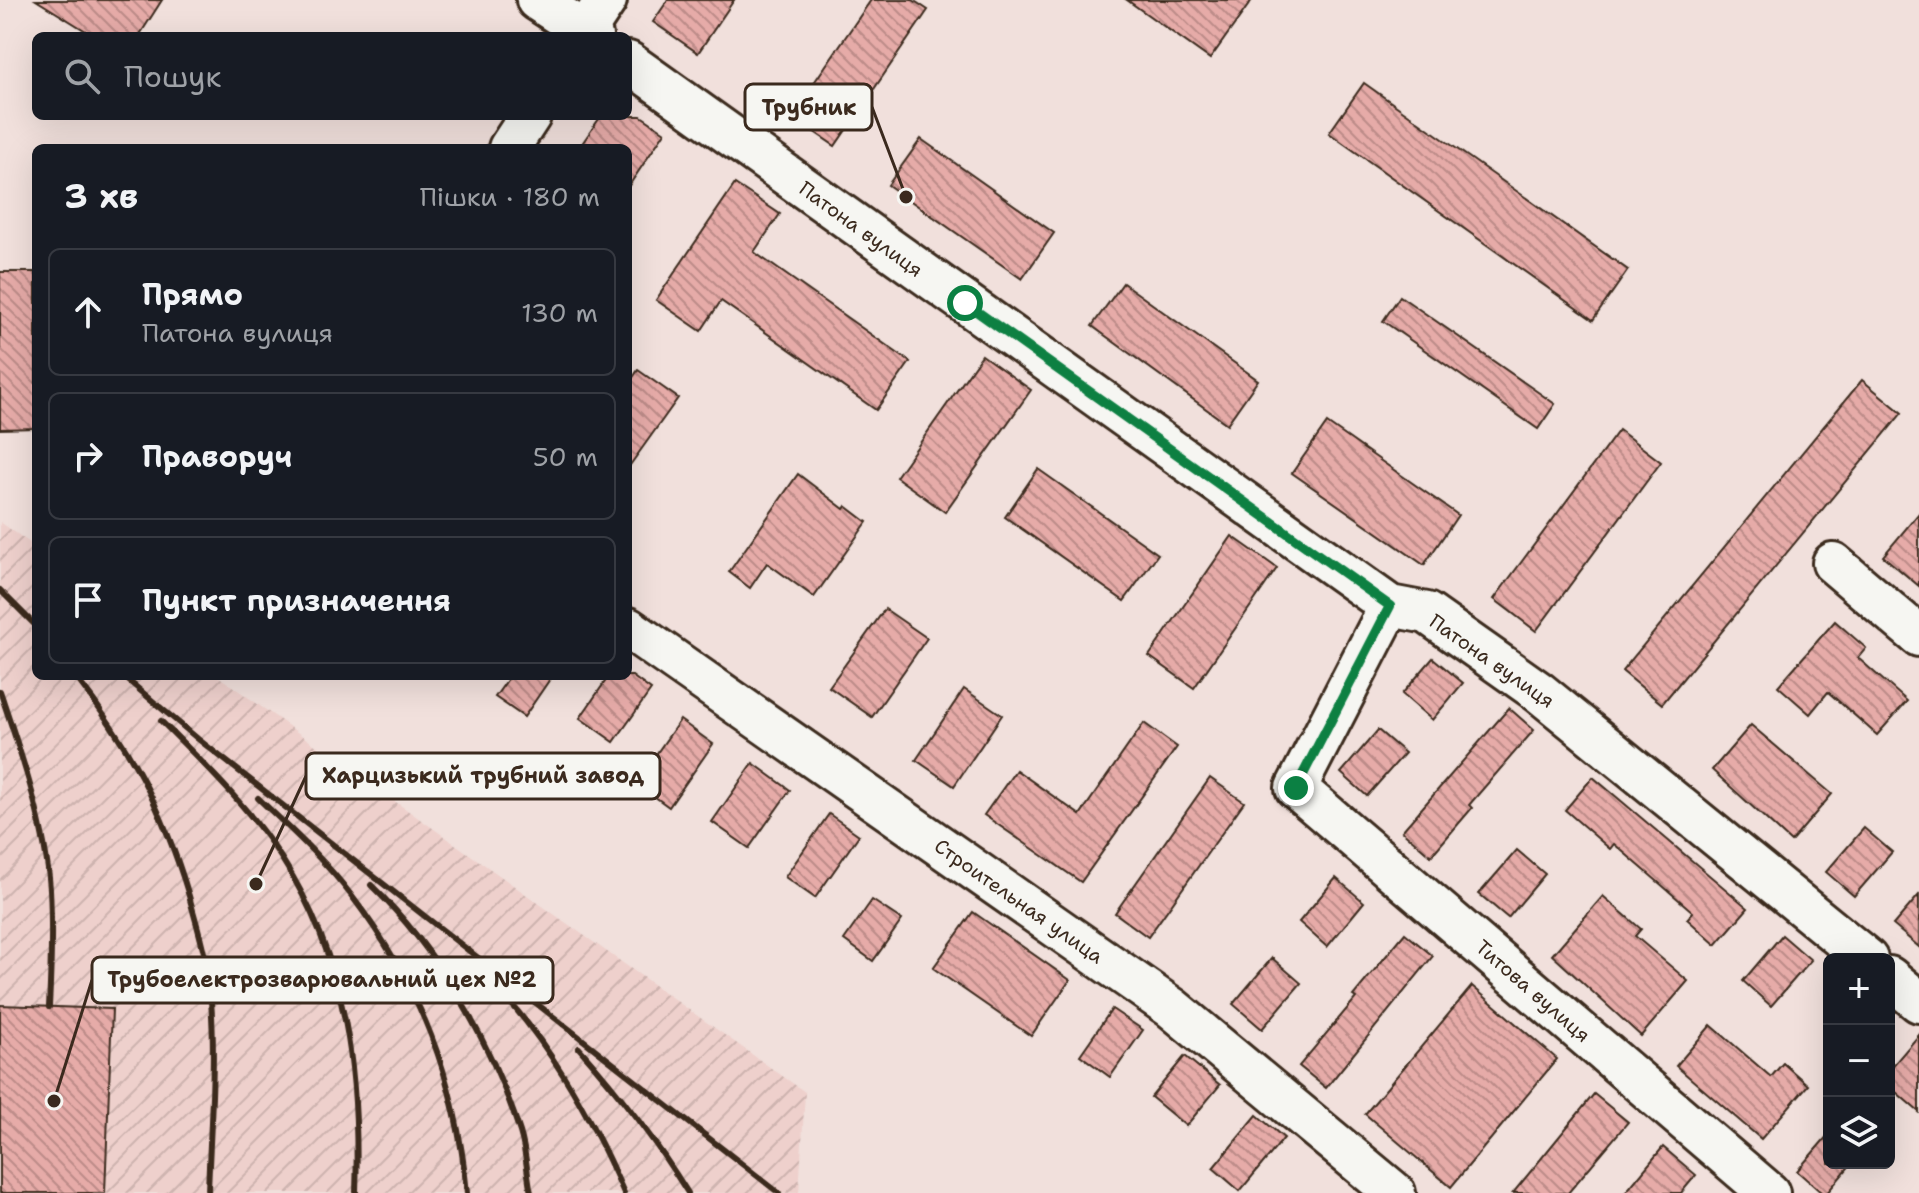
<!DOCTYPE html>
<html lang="uk">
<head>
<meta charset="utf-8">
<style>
	body { margin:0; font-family:"Shantell Sans",sans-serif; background:#242831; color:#f1f3f6 }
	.controls { position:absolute; right:24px; bottom:24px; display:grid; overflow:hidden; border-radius:12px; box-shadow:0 8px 32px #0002 }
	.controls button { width:72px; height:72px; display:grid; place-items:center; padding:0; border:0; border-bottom:2px solid #363941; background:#171b24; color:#f1f3f6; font:40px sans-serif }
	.stop { position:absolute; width:24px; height:24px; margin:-18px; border:6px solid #0b8043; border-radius:50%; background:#fff }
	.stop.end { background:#0b8043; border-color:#fff; box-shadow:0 2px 8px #0008 }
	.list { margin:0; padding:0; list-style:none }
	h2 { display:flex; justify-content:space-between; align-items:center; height:104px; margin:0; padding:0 32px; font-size:34px }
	h2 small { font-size:26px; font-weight:400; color:#9ea1a6 }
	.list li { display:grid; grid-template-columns:52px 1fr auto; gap:24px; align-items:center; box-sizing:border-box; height:128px; margin:0 16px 16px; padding:0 16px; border:2px solid #363941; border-radius:12px }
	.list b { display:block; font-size:30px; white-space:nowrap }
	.list p { margin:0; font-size:26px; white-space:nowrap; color:#9ea1a6 }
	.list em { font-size:26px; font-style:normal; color:#9ea1a6 }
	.icon { flex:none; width:44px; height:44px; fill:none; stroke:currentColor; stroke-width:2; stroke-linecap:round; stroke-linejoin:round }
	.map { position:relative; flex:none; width:1919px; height:1193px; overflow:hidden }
	.search { position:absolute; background:#171b24; box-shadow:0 8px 32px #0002; left:32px; top:32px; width:600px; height:88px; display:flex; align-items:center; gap:20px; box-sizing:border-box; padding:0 28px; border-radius:12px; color:#9ea1a6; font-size:30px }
	.panel { position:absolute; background:#171b24; box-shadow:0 8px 32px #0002; left:32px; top:144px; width:600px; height:536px; border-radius:12px }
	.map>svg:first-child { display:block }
	.industrial { fill:url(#industrial-furrows) }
	.building { fill:url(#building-back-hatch); stroke:#3b2a1e; stroke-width:2 }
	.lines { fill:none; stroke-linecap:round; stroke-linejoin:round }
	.minor-casing { stroke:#3b2a1e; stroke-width:46 }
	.minor { stroke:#f6f6f2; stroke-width:40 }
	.rail { stroke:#3b2a1e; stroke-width:6 }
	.route { stroke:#0b8043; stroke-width:10 }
	.labels { text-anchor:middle; stroke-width:6; stroke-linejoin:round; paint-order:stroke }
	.street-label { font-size:20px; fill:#3b2a1e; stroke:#f6f6f2 }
	.leader { fill:none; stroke:#3b2a1e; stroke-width:3 }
	.callout-dot { fill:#3b2a1e; stroke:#f6f6f2; stroke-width:3 }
	.callout { fill:#f6f6f2; stroke:#3b2a1e; stroke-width:3 }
	.callout-label { font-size:22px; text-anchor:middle; font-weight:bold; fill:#3b2a1e }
</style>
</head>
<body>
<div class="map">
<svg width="1919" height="1193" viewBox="0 0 1919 1193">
	<defs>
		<pattern id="industrial-furrows" width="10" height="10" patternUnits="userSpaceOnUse" patternTransform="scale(2)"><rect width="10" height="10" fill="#eed0cc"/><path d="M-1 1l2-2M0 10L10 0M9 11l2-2" fill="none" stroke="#cdb3af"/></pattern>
		<pattern id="building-back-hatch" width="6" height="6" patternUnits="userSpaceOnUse" patternTransform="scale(2)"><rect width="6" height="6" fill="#e6aba8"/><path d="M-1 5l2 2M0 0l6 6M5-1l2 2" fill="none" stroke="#bc8b88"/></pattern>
	</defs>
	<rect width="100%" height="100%" fill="#f1e0dc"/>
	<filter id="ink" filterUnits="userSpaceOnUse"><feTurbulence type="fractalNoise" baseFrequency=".0125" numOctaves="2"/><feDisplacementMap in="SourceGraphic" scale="16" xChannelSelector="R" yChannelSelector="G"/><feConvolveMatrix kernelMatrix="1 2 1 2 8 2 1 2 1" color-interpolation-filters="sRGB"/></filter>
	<g filter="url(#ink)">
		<!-- industrial -->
		<polygon class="industrial" points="0,522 36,547 36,676 218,676 805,1092 799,1193 0,1193"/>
		<!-- building -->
		<g class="building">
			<polygon points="36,0 162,0 139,36 94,36"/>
			<polygon points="668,0 734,0 698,53 653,22"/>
			<polygon points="871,0 913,0 928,10 835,146 791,116"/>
			<polygon points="1127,0 1252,0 1210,59"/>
			<polygon points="1364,83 1628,270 1593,320 1329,133"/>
			<polygon points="601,116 641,116 665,132 628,187 628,148 579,148"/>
			<polygon points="921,139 1054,233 1022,279 888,185"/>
			<polygon points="735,184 780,214 754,252 910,362 876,410 721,301 701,331 656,300"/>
			<polygon points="0,272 36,272 36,428 0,429"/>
			<polygon points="1123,283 1258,380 1227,424 1092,326"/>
			<polygon points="1400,296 1555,404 1538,429 1383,321"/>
			<polygon points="982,355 1031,390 945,512 896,477"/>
			<polygon points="638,370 678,398 628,468 628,385"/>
			<polygon points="1862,380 1902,413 1662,704 1622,671"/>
			<polygon points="1327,423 1458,515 1424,565 1292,473"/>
			<polygon points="1619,430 1661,462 1536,631 1494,599"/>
			<polygon points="1038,469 1158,554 1124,601 1005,517"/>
			<polygon points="798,474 844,509 846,506 867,522 814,597 767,563 750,588 729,572"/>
			<polygon points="1919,513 1919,586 1883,556"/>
			<polygon points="1232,536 1277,568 1194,688 1149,656"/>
			<polygon points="885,609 927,638 872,717 829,687"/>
			<polygon points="1835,621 1866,648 1858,658 1907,701 1877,735 1828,692 1810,714 1778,686"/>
			<polygon points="1433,658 1463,683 1432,720 1402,694"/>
			<polygon points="510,676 552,676 524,717 495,697"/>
			<polygon points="609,676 632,676 651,690 614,742 580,718"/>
			<polygon points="964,689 1002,715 954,786 916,760"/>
			<polygon points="1509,708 1534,730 1469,805 1472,808 1431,856 1402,831"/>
			<polygon points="680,720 713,744 669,807 636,783"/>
			<polygon points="1144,723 1177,747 1081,882 984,815 1016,770 1080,815"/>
			<polygon points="1751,725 1832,794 1791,842 1712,770"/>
			<polygon points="1378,730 1405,753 1367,796 1341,773"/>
			<polygon points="753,763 790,790 749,848 712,822"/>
			<polygon points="1593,777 1748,908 1716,945 1687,919 1693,912 1614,844 1610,849 1565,810"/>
			<polygon points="1210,778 1244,802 1148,937 1115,913"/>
			<polygon points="829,814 859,835 815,898 785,877"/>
			<polygon points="1864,828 1892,852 1854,896 1826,872"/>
			<polygon points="1517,850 1545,874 1508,918 1479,894"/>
			<polygon points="1336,878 1364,902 1327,947 1299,922"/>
			<polygon points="1919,895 1919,947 1893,925"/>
			<polygon points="1603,896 1641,929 1635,936 1688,981 1641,1036 1552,955"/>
			<polygon points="872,900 902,920 873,961 844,940"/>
			<polygon points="973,912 1070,980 1031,1036 933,968"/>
			<polygon points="1405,933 1433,956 1326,1088 1299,1066 1356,998 1353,996"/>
			<polygon points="1782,935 1811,960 1771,1006 1743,981"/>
			<polygon points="1272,958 1301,983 1262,1029 1233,1004"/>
			<polygon points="1472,986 1557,1059 1451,1187 1365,1114"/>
			<polygon points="0,1005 112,1009 105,1193 0,1193"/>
			<polygon points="1112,1009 1143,1030 1110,1077 1080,1055"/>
			<polygon points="1711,1025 1771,1077 1783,1063 1808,1085 1761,1139 1676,1066"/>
			<polygon points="1919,1035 1919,1112 1889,1086 1889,1070"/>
			<polygon points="1185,1056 1220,1085 1186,1126 1151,1097"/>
			<polygon points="1594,1094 1628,1122 1568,1193 1513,1193"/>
			<polygon points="1257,1115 1284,1138 1240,1191 1213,1168"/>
			<polygon points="1829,1134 1829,1163 1852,1163 1827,1193 1822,1193 1797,1171"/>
			<polygon points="1663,1147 1696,1175 1681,1193 1625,1193"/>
		</g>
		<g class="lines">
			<!-- minor casing -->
			<g class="minor-casing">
				<g id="minor">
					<polyline points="537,0 592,36"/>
					<polyline points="582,36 606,0"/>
					<polyline points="628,62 1390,606 1427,613 1539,692 1867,959"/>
					<polyline points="509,148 530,116"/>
					<polyline points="1833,563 1919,636"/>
					<polyline points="1390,606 1296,788 1769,1193"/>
					<polyline points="628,628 1172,1008 1395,1193"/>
					<polyline points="1889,977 1919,1002"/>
				</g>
			</g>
			<!-- minor -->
			<use href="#minor" class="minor"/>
			<!-- rail -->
			<g class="rail">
				<polyline points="0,590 36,626"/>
				<path d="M75,676C131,747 163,810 189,896C196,922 204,947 208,973C218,1043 210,1122 208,1193"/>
				<polyline points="123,676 198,739 779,1193"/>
				<path d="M0,691C21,754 45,822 50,889C52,928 51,968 49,1007"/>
				<path d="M161,721C204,764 249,807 282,859C347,959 360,1077 356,1193"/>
				<path d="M258,798C290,829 324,859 351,895C421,987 456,1079 467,1193"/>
				<path d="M371,885C439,951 491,1042 520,1132C526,1151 527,1173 531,1193"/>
				<path d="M483,972C546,1037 588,1110 624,1193"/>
				<path d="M579,1048C621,1095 655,1140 688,1193"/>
			</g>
		</g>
	</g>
	<g class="lines" filter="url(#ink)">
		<!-- route -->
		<polyline class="route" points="965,303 1390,606 1296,788"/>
	</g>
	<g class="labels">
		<!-- street labels -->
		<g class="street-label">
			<text transform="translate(861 229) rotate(36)" y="7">Патона вулиця</text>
			<text transform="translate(1492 661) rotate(35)" y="7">Патона вулиця</text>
			<text transform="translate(1019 901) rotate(35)" y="7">Строительная улица</text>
			<text transform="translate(1533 991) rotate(41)" y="7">Титова вулиця</text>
		</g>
	</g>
	<!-- callouts -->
	<path class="leader" d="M906 197L872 107M256 884L306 776M54 1101L92 980"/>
	<g class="callout-dot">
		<circle cx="906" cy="197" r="8"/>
		<circle cx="256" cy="884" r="8"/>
		<circle cx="54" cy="1101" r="8"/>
	</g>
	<g class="callout">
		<rect x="745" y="84" width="127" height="46" rx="8"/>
		<rect x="306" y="753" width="354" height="46" rx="8"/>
		<rect x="92" y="957" width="461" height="46" rx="8"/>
	</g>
	<g class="callout-label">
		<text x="809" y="115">Трубник</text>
		<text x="483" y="783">Харцизький трубний завод</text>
		<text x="322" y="987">Трубоелектрозварювальний цех №2</text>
	</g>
</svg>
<div class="controls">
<button>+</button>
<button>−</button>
<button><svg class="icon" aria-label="layers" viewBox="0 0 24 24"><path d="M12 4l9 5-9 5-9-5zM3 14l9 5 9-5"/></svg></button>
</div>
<div class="stop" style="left:965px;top:303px"></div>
<div class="stop end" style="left:1296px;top:788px"></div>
<div class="search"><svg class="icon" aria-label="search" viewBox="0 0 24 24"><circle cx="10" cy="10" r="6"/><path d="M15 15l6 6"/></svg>Пошук</div>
<section class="panel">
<h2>3 хв<small>Пішки · 180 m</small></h2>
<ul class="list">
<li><svg class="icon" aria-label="ahead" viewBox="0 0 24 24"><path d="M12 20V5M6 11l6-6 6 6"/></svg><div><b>Прямо</b><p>Патона вулиця</p></div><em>130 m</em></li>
<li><svg class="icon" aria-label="right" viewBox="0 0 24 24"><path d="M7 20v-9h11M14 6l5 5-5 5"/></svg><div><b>Праворуч</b></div><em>50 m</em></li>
<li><svg class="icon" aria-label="arrive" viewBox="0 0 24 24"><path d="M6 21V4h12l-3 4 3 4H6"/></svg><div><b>Пункт призначення</b></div></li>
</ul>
</section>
</div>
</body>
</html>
